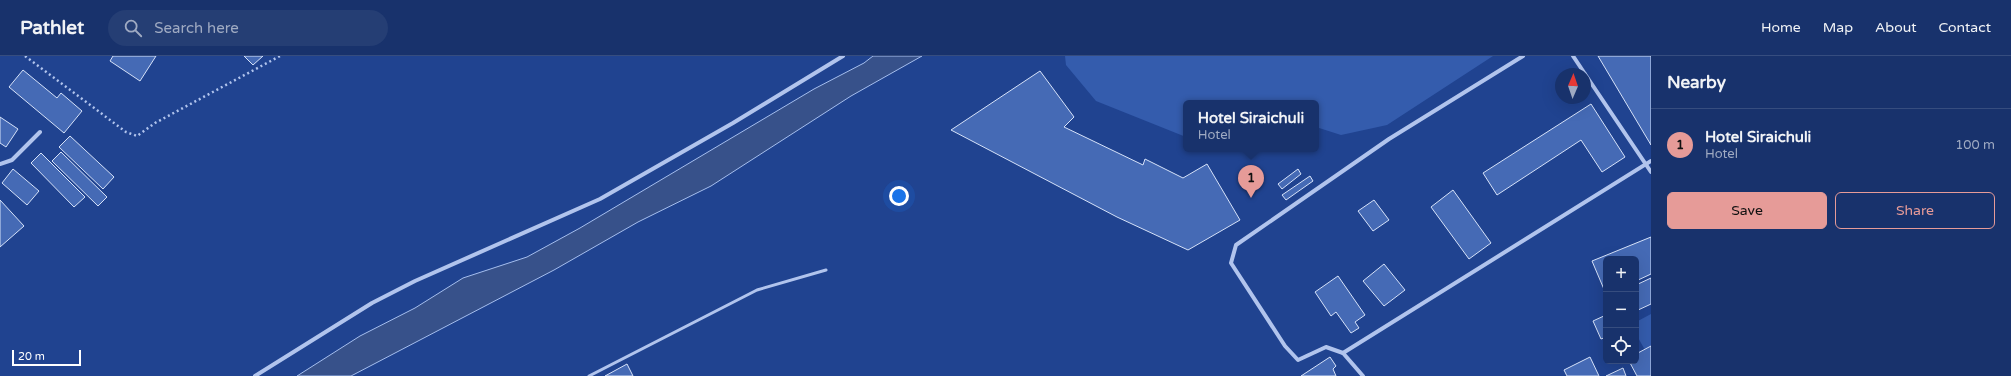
<!DOCTYPE html>
<html lang="en">
<head>
<meta charset="utf-8">
<style>
	body { margin:0; font-family:"Varela Round",sans-serif; background:#253e74; color:#f1f3f6 }
	.controls { position:absolute; right:12px; bottom:12px; display:grid; overflow:hidden; border-radius:6px; box-shadow:0 4px 16px #0002 }
	.controls button { width:36px; height:36px; display:grid; place-items:center; padding:0; border:0; border-bottom:1px solid #364d7f; background:#18326c; color:#f1f3f6; font:20px sans-serif }
	.compass { position:absolute; left:1555px; top:12px; width:36px; height:36px; border-radius:50%; background:#18326c; box-shadow:0 4px 16px #0002; rotate:2deg }
	.scale { position:absolute; left:12px; bottom:10px; width:69px; box-sizing:border-box; padding-left:4px; border:2px solid #fff; border-top:0; font-size:11px; line-height:14px; white-space:nowrap; color:#fff; -webkit-text-stroke:3px #204390; paint-order:stroke }
	.you { position:absolute; left:899px; top:140px; width:14px; height:14px; margin:-10px; border:3px solid #fff; border-radius:50%; background:#1a73e8; box-shadow:0 0 0 6px #1a73e833 }
	.badge { display:grid; place-items:center; width:26px; height:26px; border-radius:50%; background:#e69b98; color:#111; font-size:13px; font-weight:700 }
	.pin { position:absolute; translate:-50% -33px; filter:drop-shadow(0 1px 2px #0008) }
	.pin::after { content:''; position:absolute; top:21px; width:14px; height:12px; background:inherit; clip-path:polygon(0 0,100% 0,50% 100%) }
	.popup { position:absolute; left:1183px; top:44px; width:136px; height:52px; box-sizing:border-box; display:grid; place-content:center; border-radius:6px; background:#18326c; filter:drop-shadow(0 1px 3px #0005); font-size:13px; white-space:nowrap; color:#9faac2 }
	.popup b { font-size:15px; color:#f1f3f6 }
	.popup::after { content:''; position:absolute; left:50%; top:100%; margin-left:-8px; border:8px solid transparent; border-top-color:#18326c }
	.list { margin:0; padding:0; list-style:none }
	h2 { display:flex; justify-content:space-between; align-items:center; height:52px; margin:0; padding:0 16px; font-size:17px }
	h2 small { font-size:13px; font-weight:400; color:#9faac2 }
	.list li { display:grid; grid-template-columns:26px 1fr auto; gap:12px; align-items:center; box-sizing:border-box; height:72px; padding:0 16px; border-top:1px solid #364d7f }
	.list b { display:block; font-size:15px; white-space:nowrap }
	.list p { margin:0; font-size:13px; white-space:nowrap; color:#9faac2 }
	.list em { font-size:13px; font-style:normal; color:#9faac2 }
	.actions { display:flex; gap:8px; padding:12px 16px }
	.actions a { flex:1; padding:9px 0; border:1px solid #e69b98; border-radius:6px; text-align:center; font-size:14px; color:#e69b98 }
	.actions .main { background:#e69b98; color:#111 }
	.icon { flex:none; width:22px; height:22px; fill:none; stroke:currentColor; stroke-width:2; stroke-linecap:round; stroke-linejoin:round }
	.map { position:relative; flex:none; width:1651px; height:320px; overflow:hidden }
	header { display:flex; align-items:center; gap:24px; box-sizing:border-box; height:56px; padding:0 20px; background:#18326c; border-bottom:1px solid #364d7f }
	header strong { font-size:19px }
	nav { display:flex; gap:22px; margin-inline-start:auto; font-size:14px }
	.search { width:280px; height:36px; background:#253e74; display:flex; align-items:center; gap:10px; box-sizing:border-box; padding:0 14px; border-radius:22px; color:#9faac2; font-size:15px }
	main { display:flex }
	aside { flex:1; background:#18326c }
	.map>svg:first-child { display:block }
	.green { fill:#345cad }
	.water { fill:#37518a; stroke:#a5beee }
	.building { fill:#456ab5; stroke:#d6e2f9 }
	.lines { fill:none; stroke-linecap:round; stroke-linejoin:round }
	.path { stroke:#b1c4ed; stroke-width:2.5; stroke-dasharray:2 3; stroke-linecap:butt }
	.lane { stroke:#b1c4ed; stroke-width:3 }
	.street { stroke:#b1c4ed; stroke-width:4 }
</style>
</head>
<body>
<header>
<strong>Pathlet</strong>
<div class="search"><svg class="icon" aria-label="search" viewBox="0 0 24 24"><circle cx="10" cy="10" r="6"/><path d="M15 15l6 6"/></svg>Search here</div>
<nav><a>Home</a><a>Map</a><a>About</a><a>Contact</a></nav>
</header>
<main>
<div class="map">
<svg width="1651" height="320" viewBox="0 0 1651 320">
	<rect width="100%" height="100%" fill="#204390"/>
	<!-- green -->
	<g class="green">
		<polygon points="1065,0 1493,0 1387,69 1341,79 1316,71 1316,47 1186,47 1186,81 1096,45 1066,9"/>
		<polygon points="1651,258 1651,290 1645,294 1636,278 1636,266"/>
	</g>
	<!-- water -->
	<polygon class="water" points="873,0 922,0 851,40 711,130 638,166 554,214 351,320 297,320 360,280 415,252 463,222 527,201 580,172 814,33 864,7"/>
	<!-- building -->
	<g class="building">
		<polygon points="113,0 156,0 140,25 110,5"/>
		<polygon points="244,0 263,0 253,9"/>
		<polygon points="1598,0 1651,0 1651,89"/>
		<polygon points="23,14 57,42 61,37 82,55 64,77 9,31"/>
		<polygon points="1040,15 1074,61 1064,71 1143,109 1145,103 1183,122 1207,108 1240,164 1188,194 1117,161 951,74"/>
		<polygon points="1591,48 1625,101 1602,116 1581,84 1497,139 1483,117"/>
		<polygon points="0,61 18,73 6,91 0,87"/>
		<polygon points="70,80 114,121 103,133 59,91"/>
		<polygon points="61,96 107,141 98,150 52,105"/>
		<polygon points="41,97 85,141 74,151 31,107"/>
		<polygon points="13,113 39,135 27,149 2,127"/>
		<polygon points="1298,113 1301,118 1282,133 1278,128"/>
		<polygon points="1310,120 1313,125 1286,144 1282,139"/>
		<polygon points="1453,134 1491,187 1469,203 1431,151"/>
		<polygon points="0,144 24,170 0,191"/>
		<polygon points="1374,144 1389,164 1373,175 1358,155"/>
		<polygon points="1651,181 1651,218 1636,225 1636,203 1606,203 1606,238 1592,205"/>
		<polygon points="1384,208 1405,234 1384,250 1363,225"/>
		<polygon points="1338,220 1365,259 1355,266 1359,272 1351,277 1336,256 1331,260 1315,236"/>
		<polygon points="1651,222 1651,248 1636,255 1636,229"/>
		<polygon points="1606,259 1606,281 1601,283 1593,265"/>
		<polygon points="1651,290 1651,320 1637,320 1629,305 1636,305 1636,298"/>
		<polygon points="1330,301 1336,310 1333,313 1336,320 1301,320"/>
		<polygon points="1590,301 1599,320 1567,320 1564,314"/>
		<polygon points="627,308 633,320 605,320"/>
		<polygon points="1623,312 1626,320 1606,320"/>
	</g>
	<g class="lines">
		<!-- path -->
		<polyline class="path" points="25,0 126,76 137,80 155,67 280,0"/>
		<!-- lane -->
		<polyline class="lane" points="589,320 757,234 826,214"/>
		<!-- street -->
		<g class="street">
			<polyline points="1573,0 1585,18"/>
			<polyline points="1585,18 1651,116"/>
			<polyline points="0,108 12,104 40,76"/>
			<polyline points="1343,297 1326,291 1298,304 1285,290 1231,207 1236,189 1389,83 1523,0"/>
			<polyline points="255,320 372,247 415,225 600,143 733,67 843,0"/>
			<polyline points="1363,320 1343,297 1651,105"/>
		</g>
	</g>
</svg>
<div class="controls">
<button>+</button>
<button>−</button>
<button><svg class="icon" aria-label="locate" viewBox="0 0 24 24"><circle cx="12" cy="12" r="6"/><path d="M12 2v4M12 18v4M2 12h4M18 12h4"/></svg></button>
</div>
<svg class="compass" viewBox="-18 -18 36 36"><path d="M0-13l5 13h-10z" fill="#e53935"/><path d="M0 13l5-13h-10z" fill="#9faac2"/></svg>
<div class="scale">20 m</div>
<div class="you"></div>
<div class="pin badge" style="left:1251px;top:142px">1</div>
<div class="popup"><b>Hotel Siraichuli</b>Hotel</div>
</div>
<aside>
<h2>Nearby<small></small></h2>
<ul class="list">
<li><span class="badge">1</span><div><b>Hotel Siraichuli</b><p>Hotel</p></div><em>100 m</em></li>
</ul>
<div class="actions"><a class="main">Save</a><a>Share</a></div>
</aside>
</main>
</body>
</html>
